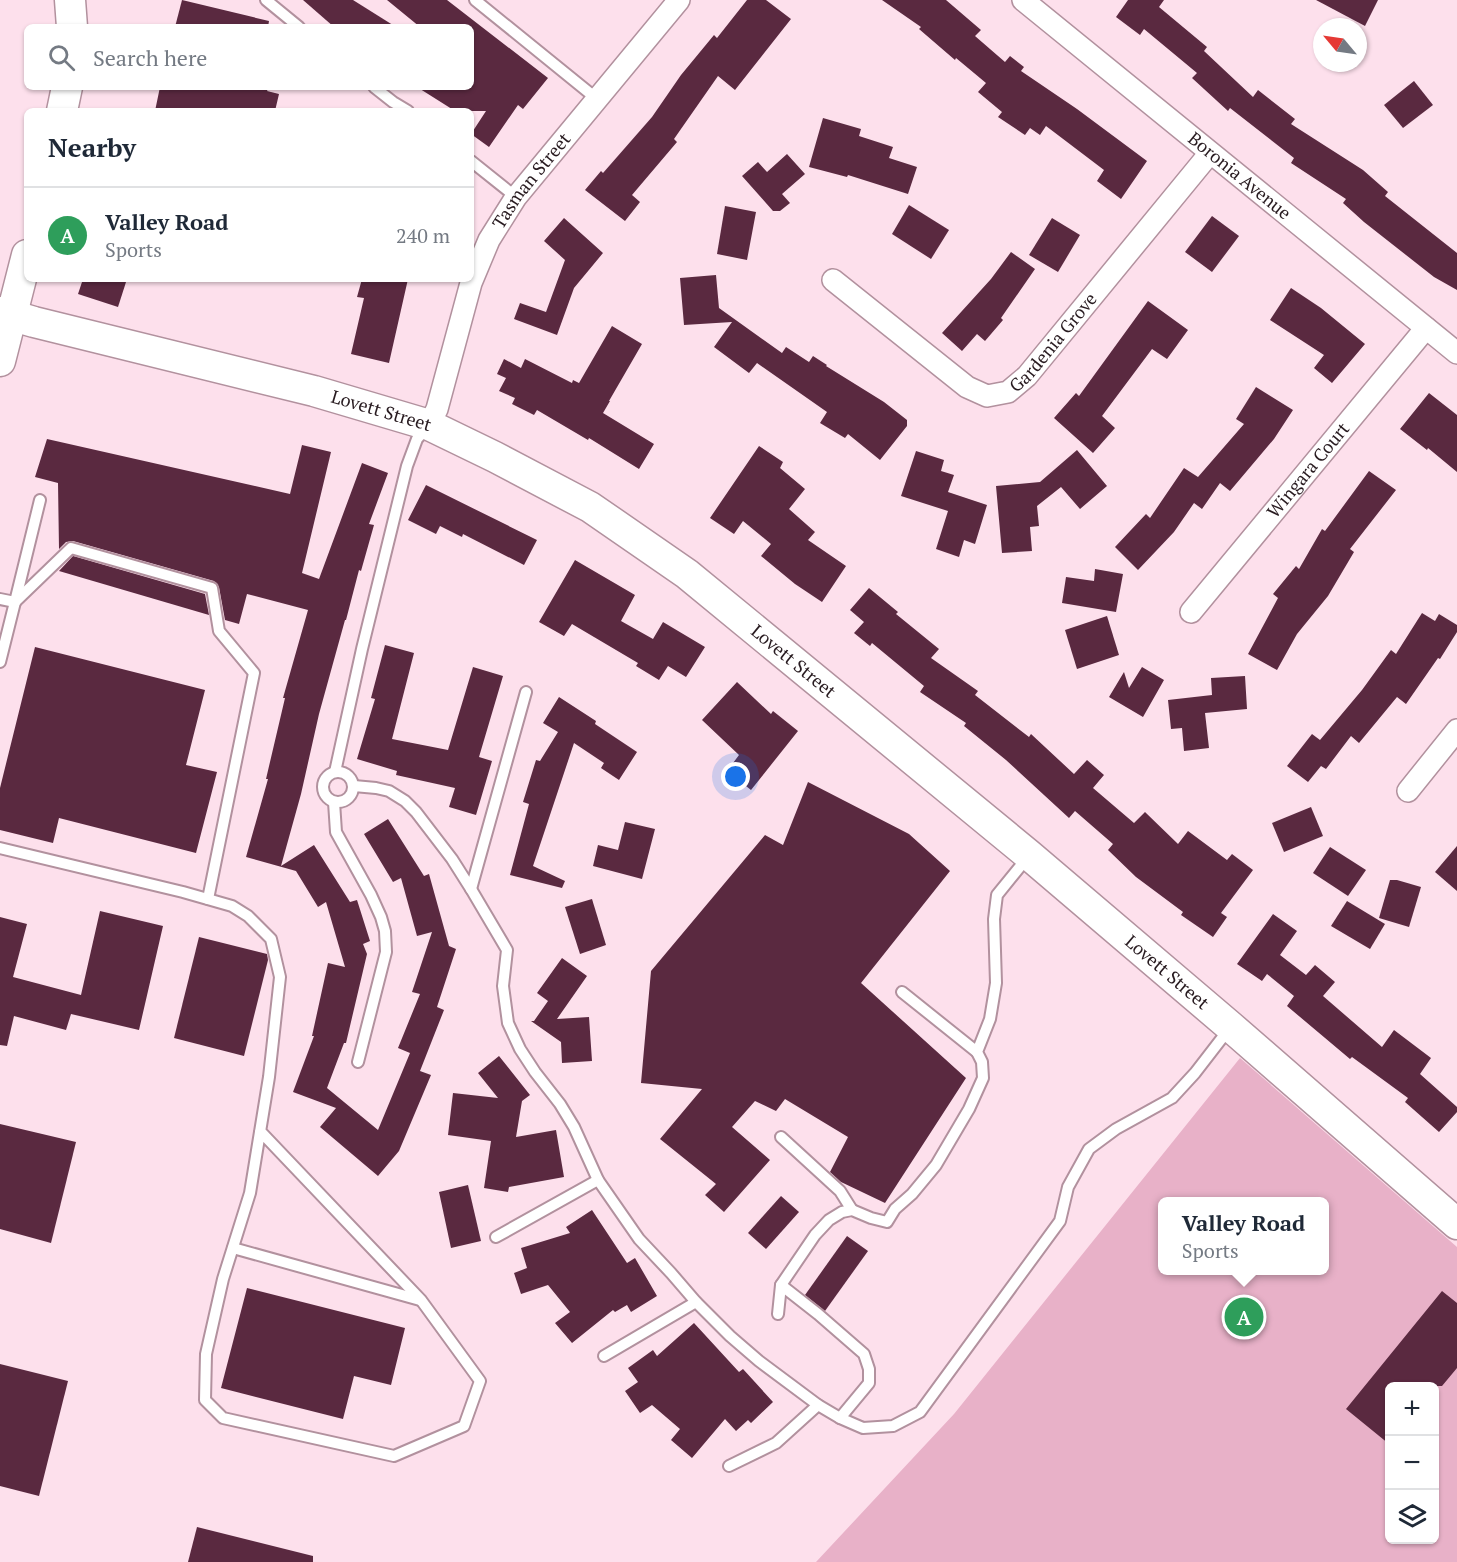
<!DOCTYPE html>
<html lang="en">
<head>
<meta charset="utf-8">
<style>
	body { margin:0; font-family:"PT Serif",serif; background:#f2f2f3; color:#1f2937 }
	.controls { position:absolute; right:18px; bottom:18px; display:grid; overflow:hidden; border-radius:9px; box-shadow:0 2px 4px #0004 }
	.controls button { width:54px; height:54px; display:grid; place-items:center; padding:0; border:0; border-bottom:2px solid #e0e1e3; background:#fff; color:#1f2937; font:30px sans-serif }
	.compass { position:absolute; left:1313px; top:18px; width:54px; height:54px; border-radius:50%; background:#fff; box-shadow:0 2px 4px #0004; rotate:299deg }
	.you { position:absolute; left:736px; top:777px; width:21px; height:21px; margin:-15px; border:4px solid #fff; border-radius:50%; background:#1a73e8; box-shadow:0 0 0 9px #1a73e833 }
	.badge { display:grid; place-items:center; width:39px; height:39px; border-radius:50%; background:#0f766e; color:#fff; font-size:20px; font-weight:700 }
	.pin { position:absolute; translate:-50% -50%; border:3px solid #fff; box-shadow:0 2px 6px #0006 }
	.popup { position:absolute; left:1158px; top:1197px; width:171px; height:78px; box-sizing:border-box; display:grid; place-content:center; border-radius:9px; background:#fff; filter:drop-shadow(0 2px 4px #0005); font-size:20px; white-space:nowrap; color:#747a83 }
	.popup b { font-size:22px; color:#1f2937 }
	.popup::after { content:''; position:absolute; left:50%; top:100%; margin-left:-12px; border:12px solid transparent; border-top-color:#fff }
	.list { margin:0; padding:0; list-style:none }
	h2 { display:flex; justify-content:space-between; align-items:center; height:78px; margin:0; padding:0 24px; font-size:26px }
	h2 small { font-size:20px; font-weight:400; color:#747a83 }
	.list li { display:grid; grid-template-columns:39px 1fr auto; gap:18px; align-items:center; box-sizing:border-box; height:96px; padding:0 24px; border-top:2px solid #e0e1e3 }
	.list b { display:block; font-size:22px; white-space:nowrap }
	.list p { margin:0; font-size:20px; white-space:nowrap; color:#747a83 }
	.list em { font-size:20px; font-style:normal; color:#747a83 }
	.icon { flex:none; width:33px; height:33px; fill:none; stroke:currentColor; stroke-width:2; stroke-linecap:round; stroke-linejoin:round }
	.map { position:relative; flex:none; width:1457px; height:1562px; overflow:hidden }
	.search { position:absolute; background:#fff; box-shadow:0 2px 4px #0004; left:24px; top:24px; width:450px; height:66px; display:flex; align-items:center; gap:15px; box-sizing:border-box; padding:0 21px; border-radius:9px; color:#747a83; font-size:22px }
	.panel { position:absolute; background:#fff; box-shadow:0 2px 4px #0004; left:24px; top:108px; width:450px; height:174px; border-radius:9px }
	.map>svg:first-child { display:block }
	.green { fill:#e8b1c8; fill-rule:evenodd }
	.building { fill:#5a2940 }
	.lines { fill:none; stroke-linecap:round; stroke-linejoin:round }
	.lane-casing { stroke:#b2919e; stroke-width:14 }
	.street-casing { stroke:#b2919e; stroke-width:24 }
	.secondary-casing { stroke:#b2919e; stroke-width:33 }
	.lane { stroke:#fff; stroke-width:10 }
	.street { stroke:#fff; stroke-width:21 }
	.secondary { stroke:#fff; stroke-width:30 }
	.labels { text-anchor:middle; stroke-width:6; stroke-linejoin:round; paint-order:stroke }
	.street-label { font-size:18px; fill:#281b20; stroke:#fcf4f7 }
</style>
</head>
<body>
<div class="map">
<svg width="1457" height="1562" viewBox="0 0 1457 1562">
	<rect width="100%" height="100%" fill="#fde0ec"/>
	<!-- green -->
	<path class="green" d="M1240,1058L1457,1247V1562H816L954,1414ZM1163,1202H1325V1270H1163ZM1390,1386H1434V1540H1390Z"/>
	<!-- building -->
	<g class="building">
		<polygon points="182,0 269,21 268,27 175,27"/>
		<polygon points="303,0 353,0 396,27 334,27"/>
		<polygon points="387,0 447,0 548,78 523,109 518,105 489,147 471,134 486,111 455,111 417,87 471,87 471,27 420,27"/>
		<polygon points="747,0 766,0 791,19 735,90 718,76 674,139 677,142 632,195 640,202 625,221 585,190 601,171 603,173 652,117 681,75 714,35 717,38"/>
		<polygon points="882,0 946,0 981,30 975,36 1005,62 1010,56 1024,67 1021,71 1077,109 1147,161 1121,199 1097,181 1104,170 1046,126 1040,135 1030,128 1025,135 998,117 1002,112 978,92 986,83 956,58 955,60 919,29 921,27"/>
		<polygon points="1128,0 1164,0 1159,7 1207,47 1204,51 1253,97 1258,90 1295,119 1291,124 1363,170 1388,192 1385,196 1457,253 1457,290 1434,277 1364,222 1343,203 1346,199 1291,163 1294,158 1230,108 1228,111 1192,78 1197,73 1144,29 1140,35 1116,17"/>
		<polygon points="1316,0 1378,0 1365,26"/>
		<polygon points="1414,81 1433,105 1403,128 1384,105"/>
		<polygon points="160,87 269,87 267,91 279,94 275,111 155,111"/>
		<polygon points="823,118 861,129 859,136 893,147 889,158 917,167 908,194 848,175 847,177 809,167"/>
		<polygon points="787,154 805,174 782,194 790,203 780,211 773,211 742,176 758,162 767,172"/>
		<polygon points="909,205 949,230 931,259 892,234"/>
		<polygon points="725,206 756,212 747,260 717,254"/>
		<polygon points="1212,216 1239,236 1212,272 1185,252"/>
		<polygon points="564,218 603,253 574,288 557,335 514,319 520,303 546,312 565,260 544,241"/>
		<polygon points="1052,218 1080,235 1058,272 1029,255"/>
		<polygon points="1011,252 1035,269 1001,318 1003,320 985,341 977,334 962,351 942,333 991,279"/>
		<polygon points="716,275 719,308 782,353 786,347 809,362 813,356 827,365 826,366 884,402 907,420 907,426 880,460 848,434 845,438 820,423 827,412 757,363 749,373 714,347 732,322 684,325 680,278"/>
		<polygon points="83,279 127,279 118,307 78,294"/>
		<polygon points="362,279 408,279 389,363 351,354 364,298 357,297"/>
		<polygon points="1291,288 1321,308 1365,344 1332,383 1314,368 1324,355 1270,320"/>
		<polygon points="1148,301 1188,330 1167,359 1152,349 1102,416 1115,428 1093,453 1054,418 1076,393 1079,396"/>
		<polygon points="612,326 642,344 609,401 610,401 603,413 654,444 639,469 589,438 588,440 537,410 534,415 512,404 515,398 499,391 506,378 497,374 504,359 521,368 525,359 572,383 573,380 579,383"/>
		<polygon points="1256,387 1293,410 1274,439 1230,491 1220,483 1202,509 1194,503 1174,532 1138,570 1115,547 1146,514 1150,518 1184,468 1198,477 1244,424 1236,419"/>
		<polygon points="1429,393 1457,415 1457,472 1428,448 1427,450 1400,429"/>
		<polygon points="47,439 290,494 302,445 331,452 302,573 319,579 362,463 388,473 369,524 374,525 361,571 359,570 346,620 345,620 319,714 301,794 281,866 314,845 350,902 357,900 370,941 363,944 367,954 346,1043 344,1043 327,1088 378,1130 410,1053 398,1048 420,994 412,992 432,932 417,936 401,878 393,882 364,834 388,819 424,876 429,874 449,946 456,949 437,1007 444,1010 420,1071 431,1075 399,1151 378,1176 320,1127 336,1108 293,1092 314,1036 312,1036 328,963 345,967 326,902 318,907 296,871 246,857 268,779 266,779 285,698 283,698 308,610 247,594 239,624 225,620 219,587 214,581 73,541 66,542 59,549 58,483 35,477"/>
		<polygon points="759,446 783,462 780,468 805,489 789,509 815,532 808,540 846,566 822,602 795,584 761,556 771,544 743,521 734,534 710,518"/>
		<polygon points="1077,450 1107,486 1080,509 1061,487 1037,506 1039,526 1030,527 1032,551 1002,553 996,486 1040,482"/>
		<polygon points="916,451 944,460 941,471 954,475 948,492 987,505 975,544 964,540 959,557 936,549 948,511 901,496"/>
		<polygon points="1369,471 1396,490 1350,549 1354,552 1328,596 1297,634 1277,670 1248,654 1278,598 1273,594 1296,566 1299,569 1322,529 1325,531"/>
		<polygon points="426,485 537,540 524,565 463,534 462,537 440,526 436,534 408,520"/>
		<polygon points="73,556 205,594 209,615 59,571"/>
		<polygon points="575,560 635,595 621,621 653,639 663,622 705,647 686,677 668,666 659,680 636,666 638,663 572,624 564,636 539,622"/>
		<polygon points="1095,569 1123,574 1116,612 1062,603 1066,577 1094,581"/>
		<polygon points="869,588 898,612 896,614 939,649 931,658 978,691 975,695 1029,737 1031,734 1074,774 1087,760 1104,775 1093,788 1134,823 1145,812 1178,844 1188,831 1227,860 1232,854 1253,870 1221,913 1227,917 1213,937 1181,915 1183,912 1136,877 1108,850 1113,844 1075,811 1069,818 1006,760 964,726 966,723 920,692 924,686 872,643 870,646 854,633 864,622 850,610"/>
		<polygon points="1422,613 1435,621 1439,614 1457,625 1457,632 1440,659 1438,658 1406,704 1397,697 1359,743 1351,736 1326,769 1321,766 1308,782 1287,766 1312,734 1320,740 1362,690 1391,650 1396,654"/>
		<polygon points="1107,616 1119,655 1077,669 1065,630"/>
		<polygon points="385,645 414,653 392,739 448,750 473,667 503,676 479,757 492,761 476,815 449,807 455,788 396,775 397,771 357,759 375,699 371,698"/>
		<polygon points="35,647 205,690 186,765 217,772 196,853 59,818 53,843 0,830 0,788"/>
		<polygon points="1142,667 1164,680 1143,717 1109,697 1124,672 1129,688"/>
		<polygon points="1245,676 1247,709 1205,713 1209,748 1184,751 1182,728 1171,729 1168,700 1212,695 1211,678"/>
		<polygon points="737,682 771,714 773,711 798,731 751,790 727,771 739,755 702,720"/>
		<polygon points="559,697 596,721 595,724 637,752 619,780 601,768 604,763 574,743 533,866 565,881 562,888 510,875 529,804 523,802 536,760 540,761 558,732 543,723"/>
		<polygon points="808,782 909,834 950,871 861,983 966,1078 885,1203 841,1182 830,1172 848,1137 785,1099 776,1111 755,1101 732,1127 770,1160 724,1212 705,1195 716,1184 660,1139 702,1089 641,1083 651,971 765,835 783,845"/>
		<polygon points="1311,807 1323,836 1284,852 1272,823"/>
		<polygon points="625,822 655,829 642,879 593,866 598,845 618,850"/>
		<polygon points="1457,846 1457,891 1435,872"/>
		<polygon points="1330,847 1366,870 1348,896 1313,873"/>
		<polygon points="1390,880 1397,880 1421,887 1409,927 1379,918"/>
		<polygon points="592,899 606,945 580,954 565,907"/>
		<polygon points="1347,901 1385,924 1370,949 1331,926"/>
		<polygon points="100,911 163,926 139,1030 71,1014 66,1030 14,1016 7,1046 0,1045 0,917 27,924 13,977 81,995"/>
		<polygon points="1273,914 1297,931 1280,955 1306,975 1315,965 1335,982 1323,996 1382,1047 1394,1030 1431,1058 1420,1074 1457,1107 1457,1112 1439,1132 1405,1102 1408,1098 1352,1057 1350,1059 1287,1006 1294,996 1267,974 1262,981 1237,964"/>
		<polygon points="199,937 267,954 268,960 244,1056 174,1038"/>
		<polygon points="562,958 587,976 557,1019 589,1017 592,1061 562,1063 561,1042 531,1021 534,1021 548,1001 537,993"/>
		<polygon points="499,1056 530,1095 522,1101 516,1137 556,1130 564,1177 509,1187 508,1192 484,1188 491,1141 448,1135 453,1093 498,1098 478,1073"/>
		<polygon points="0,1124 76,1142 51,1243 0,1229"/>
		<polygon points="468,1185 481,1241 451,1248 439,1192"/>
		<polygon points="781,1196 799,1212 766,1249 748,1233"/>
		<polygon points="592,1210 627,1263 635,1258 657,1296 631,1312 627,1305 615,1312 613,1310 572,1343 555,1323 570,1312 548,1285 521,1294 514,1273 527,1268 521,1248 570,1233 566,1227"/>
		<polygon points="847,1236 868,1251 825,1311 805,1295"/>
		<polygon points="247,1288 405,1328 391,1385 354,1376 343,1419 221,1388"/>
		<polygon points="1442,1291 1457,1303 1457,1368 1442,1386 1389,1386 1389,1444 1346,1409"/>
		<polygon points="694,1323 739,1372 743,1369 773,1402 751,1423 748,1420 736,1431 725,1419 692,1458 671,1440 680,1429 652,1405 640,1413 625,1391 638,1382 628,1368 653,1350 657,1356"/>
		<polygon points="0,1364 68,1381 39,1496 0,1486"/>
		<polygon points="197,1527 313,1556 313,1562 188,1562"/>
	</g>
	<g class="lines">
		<!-- lane casing -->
		<g class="lane-casing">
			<g id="lane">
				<polyline points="266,0 299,27"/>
				<polyline points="475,0 597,99"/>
				<polyline points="374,87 393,102 408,111"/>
				<polyline points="471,161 516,197"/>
				<polyline points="0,599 15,602 0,662"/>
				<polyline points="15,602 71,548 212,588 219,631 254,673 208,899"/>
				<polyline points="15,602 40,500"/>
				<circle cx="338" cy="787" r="15"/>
				<polyline points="335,772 362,649 407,466 417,439 427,428"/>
				<polyline points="354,786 376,788 389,791 405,801 416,812 452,859 471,889 507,950 503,986 508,1023 520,1049 535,1072 560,1104 574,1127 598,1180 639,1239 671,1273 696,1302 730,1336 759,1361 818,1405 840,1418 863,1428 893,1426 920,1412 1060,1221 1068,1187 1089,1149 1116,1129 1172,1098 1195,1073 1229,1029"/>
				<polyline points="334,802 336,832 371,895 381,917 385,931 386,952 358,1062"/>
				<polyline points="0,848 183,892 232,906 248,916 271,939 280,977 269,1077 250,1193 223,1279 206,1354 205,1400 223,1418 394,1456 464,1426 480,1381 421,1300 260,1131"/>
				<polyline points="471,889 526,692"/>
				<polyline points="902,992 977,1052"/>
				<polyline points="781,1137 840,1191 852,1210"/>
				<polyline points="496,1237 598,1180"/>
				<polyline points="233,1248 420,1300"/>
				<polyline points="781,1285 818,1314 864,1354 869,1369 869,1383 840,1418"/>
				<polyline points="778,1314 781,1285 815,1235 829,1220 842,1212 852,1210 871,1218 887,1222 895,1209 912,1194 936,1165 969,1109 983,1078 982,1062 977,1052 990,1019 996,983 994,919 997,895 1027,858"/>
				<polyline points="604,1356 696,1302"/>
				<polyline points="729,1466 776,1443 818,1405"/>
			</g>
		</g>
		<!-- street casing -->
		<g class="street-casing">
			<g id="street">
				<path id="s1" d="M1023,0L1457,353"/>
				<path id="s2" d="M833,280L967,387L987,396L1008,392L1027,376L1210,153"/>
				<path id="s3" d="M429,425L437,409L471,283L489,240L516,197L679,0"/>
				<path id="s4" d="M1191,612L1426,328"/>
				<polyline points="1408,791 1457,730"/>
			</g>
		</g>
		<!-- secondary casing -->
		<g class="secondary-casing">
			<g id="secondary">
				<polyline points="70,0 72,27"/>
				<polyline points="62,111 67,87"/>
				<path id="s5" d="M0,312L34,322L314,391L429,425L495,457L590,507L687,574L1029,855L1231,1027L1457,1224"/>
				<polyline points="0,361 27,255"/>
			</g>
		</g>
		<!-- lane -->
		<use href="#lane" class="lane"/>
		<!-- street -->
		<use href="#street" class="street"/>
		<!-- secondary -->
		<use href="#secondary" class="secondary"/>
	</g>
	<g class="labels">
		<!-- street labels -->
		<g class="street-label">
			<text dy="6" stroke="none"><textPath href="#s1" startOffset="279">Boronia Avenue</textPath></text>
			<text dy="6" stroke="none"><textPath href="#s3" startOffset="268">Tasman Street</textPath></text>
			<text dy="6" stroke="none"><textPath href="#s2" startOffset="282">Gardenia Grove</textPath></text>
			<text dy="6" stroke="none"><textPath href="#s5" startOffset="394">Lovett Street</textPath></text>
			<text dy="6" stroke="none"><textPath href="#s4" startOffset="184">Wingara Court</textPath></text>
			<text dy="6" stroke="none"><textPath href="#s5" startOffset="880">Lovett Street</textPath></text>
			<text dy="6" stroke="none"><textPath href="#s5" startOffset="1366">Lovett Street</textPath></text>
		</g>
	</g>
</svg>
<div class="controls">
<button>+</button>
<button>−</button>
<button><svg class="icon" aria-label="layers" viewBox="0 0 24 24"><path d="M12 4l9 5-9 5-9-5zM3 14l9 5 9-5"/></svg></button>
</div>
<svg class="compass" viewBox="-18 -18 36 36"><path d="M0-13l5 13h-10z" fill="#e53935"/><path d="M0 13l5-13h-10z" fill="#747a83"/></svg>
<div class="you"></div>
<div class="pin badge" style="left:1244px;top:1317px;background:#2e9e5b">A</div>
<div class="popup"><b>Valley Road</b>Sports</div>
<div class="search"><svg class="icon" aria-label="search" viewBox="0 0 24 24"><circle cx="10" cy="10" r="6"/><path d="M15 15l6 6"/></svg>Search here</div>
<section class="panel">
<h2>Nearby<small></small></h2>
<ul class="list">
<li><span class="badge" style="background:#2e9e5b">A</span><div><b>Valley Road</b><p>Sports</p></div><em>240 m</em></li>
</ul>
</section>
</div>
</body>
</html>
